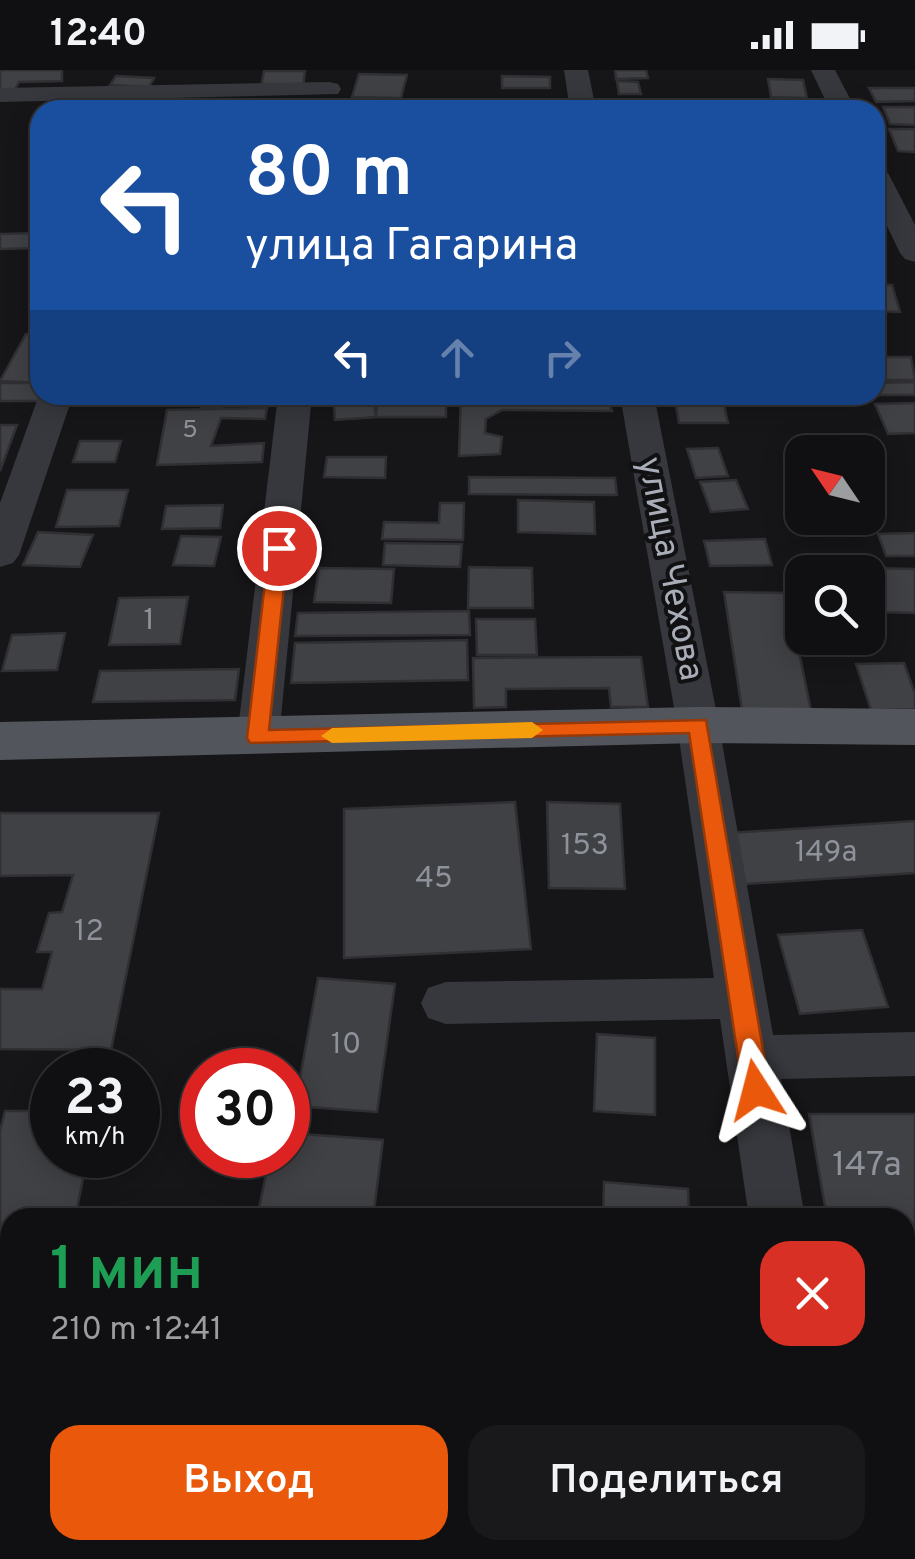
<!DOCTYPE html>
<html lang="ru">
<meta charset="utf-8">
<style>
body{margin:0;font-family:Overpass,sans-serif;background:#19191b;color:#f1f3f6;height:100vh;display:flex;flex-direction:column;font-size:38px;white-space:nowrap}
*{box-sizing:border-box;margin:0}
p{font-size:32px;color:#9c9d9f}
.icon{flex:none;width:55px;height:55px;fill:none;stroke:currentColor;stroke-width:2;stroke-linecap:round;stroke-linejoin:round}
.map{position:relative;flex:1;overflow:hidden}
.panel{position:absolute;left:0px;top:1138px;width:915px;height:352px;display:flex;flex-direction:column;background:#101012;border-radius:30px 30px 0 0;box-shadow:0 5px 25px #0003,0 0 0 2px #303032}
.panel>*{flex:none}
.hud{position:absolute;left:30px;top:30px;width:855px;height:305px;border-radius:30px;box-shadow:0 5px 25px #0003,0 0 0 2px #303032;background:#1a4fa0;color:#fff;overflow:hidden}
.needle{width:65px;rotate:305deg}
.fabs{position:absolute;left:785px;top:365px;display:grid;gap:20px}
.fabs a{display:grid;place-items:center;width:100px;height:100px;border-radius:20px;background:#101012;box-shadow:0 5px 25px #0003,0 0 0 2px #303032;font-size:50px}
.speed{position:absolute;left:30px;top:978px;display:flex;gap:20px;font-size:50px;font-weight:700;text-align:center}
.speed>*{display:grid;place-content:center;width:130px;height:130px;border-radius:50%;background:#101012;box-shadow:0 5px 25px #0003,0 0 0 2px #303032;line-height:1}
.speed small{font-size:25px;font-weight:400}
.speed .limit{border:15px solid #d22;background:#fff;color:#111}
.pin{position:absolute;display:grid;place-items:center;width:85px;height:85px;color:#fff;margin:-42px;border:5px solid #fff;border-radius:50%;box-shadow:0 2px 10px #0007}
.me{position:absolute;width:110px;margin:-55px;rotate:351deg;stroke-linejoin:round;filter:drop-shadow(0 0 8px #0008)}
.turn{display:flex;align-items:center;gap:35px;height:210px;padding:0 50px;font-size:45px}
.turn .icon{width:130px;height:130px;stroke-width:2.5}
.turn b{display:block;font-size:70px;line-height:85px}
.lanes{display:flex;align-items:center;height:95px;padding:0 50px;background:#0003;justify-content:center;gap:50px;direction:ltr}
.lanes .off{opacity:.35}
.round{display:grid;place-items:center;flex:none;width:105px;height:105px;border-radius:30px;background:#19191b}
.summary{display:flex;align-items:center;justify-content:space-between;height:170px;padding:0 50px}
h1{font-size:60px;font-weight:600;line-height:75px;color:#1e9e55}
.button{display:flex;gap:20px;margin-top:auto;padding:20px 50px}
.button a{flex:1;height:115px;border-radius:30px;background:#ea580c;color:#fff;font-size:40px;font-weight:600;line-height:115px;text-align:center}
.button a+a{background:#19191b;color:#f1f3f6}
.status{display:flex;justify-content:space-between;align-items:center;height:70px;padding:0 50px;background:#101012;direction:ltr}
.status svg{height:28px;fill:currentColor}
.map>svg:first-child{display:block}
</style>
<div class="status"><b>12:40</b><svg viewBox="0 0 49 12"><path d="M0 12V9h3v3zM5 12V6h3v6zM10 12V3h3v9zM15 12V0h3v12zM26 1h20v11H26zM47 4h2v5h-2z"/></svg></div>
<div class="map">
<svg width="915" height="1489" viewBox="0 0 915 1489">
<rect width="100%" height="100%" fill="#161618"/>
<path fill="#404145" stroke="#303034" stroke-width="2.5" d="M0,0H62V11L19,12L13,23H0Z
M615,0H646L648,8L616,9Z
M264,1H305L303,17H261Z
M359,4L407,5L401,28L352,27Z
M116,6L154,8L149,17L110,15Z
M502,6L550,7V18H502Z
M768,9L803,10L807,28L771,27Z
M617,11L638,12L641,24H619Z
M869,18H915V31L876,32Z
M112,31H146L142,40H107Z
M176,33L227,34L225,40H174Z
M409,34V40H362V35Z
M883,37H915V55L890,54Z
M889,59H915V82L898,81Z
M40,163V178L0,179V164Z
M875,215H892L900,242L875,241Z
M26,264L40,265V313L0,311Z
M875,287H911L915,310H875Z
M915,312V325H821H875V313Z
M0,313H40L42,325L40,331H0Z
M200,325H249V334L201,338Z
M461,325H605L612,341L502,340L486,349L485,363L502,367L500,384L459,386Z
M674,325H722L728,353H679Z
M374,333L376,347L335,350L334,335Z
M377,333H446V347H376Z
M915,333V363L888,364L875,334Z
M267,338L265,349L221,348L211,376L264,373L262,392L157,395L167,340Z
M0,355H17L0,401Z
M80,371H121L115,392H73Z
M718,378L728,406L696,408L687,379Z
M327,387H386L385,408L324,407Z
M469,407L615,408L617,425L469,424Z
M736,410L748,439L711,442L700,412Z
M67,420H128L119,456L56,457Z
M518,430L594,432L595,464L518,462Z
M440,433H464L463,470L382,469L384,452L439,453Z
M223,435L220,458L162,459L166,436Z
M38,462L93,465L80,497L23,495Z
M915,463V486H886L878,464Z
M181,466L221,467L214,496L173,495Z
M765,469L772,495L710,496L704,471Z
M385,473L462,474L460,497L383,495Z
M469,497L532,498L533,538H468Z
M319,498L394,499L391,533L314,532Z
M872,498L915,499V543L882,542Z
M724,522L787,523L811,641L742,640Z
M188,527L180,574L109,575L119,528Z
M469,541L470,565L295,566L298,543Z
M476,549H535L537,585H477Z
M65,563L57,600L2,601L12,565Z
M467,570L468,610L291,613L295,573Z
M641,587L648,637H611L609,618L506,619V637L474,638L473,588Z
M904,593L915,624V639L871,640L856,594Z
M239,599L235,630L93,632L100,601Z
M515,732L531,879L344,888V739Z
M547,732L620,734L625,819L549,818Z
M0,743H159L111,980L0,979V919H42L52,882H37L49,843L62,842L73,805L0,806Z
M915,751V803L745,814L731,763Z
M862,860L888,937L800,944L778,865Z
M318,908L395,914L377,1042L295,1036Z
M597,964L655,968V1045L594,1041Z
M5,1041H52V1085H88L75,1148H10V1283L0,1282V1061Z
M809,1044H915V1164H905V1148H827Z
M288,1063L383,1070L373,1148H257L270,1085H288Z
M604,1112L688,1119L689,1148H603Z
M10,1394V1480H24L23,1489H0V1395Z
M230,1480H363L362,1489H229Z
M659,1480H709L710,1489H659Z"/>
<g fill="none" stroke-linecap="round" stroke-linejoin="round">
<path fill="#37383d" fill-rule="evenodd" d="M564,0H588L596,40H570Z
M811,0H835L856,40H830Z
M329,12L338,14L341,19L338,24L0,32V18Z
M875,95L888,103L915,155V192L905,189L900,183L875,131Z
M39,325H73L19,485L13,493L0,497V433Z
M278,325H312L279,668L273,679L258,683L243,679L237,668Z
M620,325H654L719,655L773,965L915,962V1006L781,1009L805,1148H749L720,949L446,954L428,948L421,933L428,918L446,912L714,908L677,655Z
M103,1480H169L168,1489H102Z
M389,1480H455V1489H389Z
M797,1480H863L864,1489H798Z"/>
<path fill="#53555c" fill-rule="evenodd" d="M698,637L915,639V675L698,673L0,690V652Z"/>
</g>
<path fill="#ea580c" stroke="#983908" stroke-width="2.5" d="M279,472L288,478L269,660L706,650L770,1020L766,1028L756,1032L747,1028L743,1020L689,663L250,673L247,668L269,478Z"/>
<path fill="#f59e0b" d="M532,652L543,660L532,668L332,673L321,666L332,658Z"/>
<g text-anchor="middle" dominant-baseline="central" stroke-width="8" stroke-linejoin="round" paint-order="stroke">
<g font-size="25" fill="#8e929b">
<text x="190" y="361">5</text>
</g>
<g font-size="30" fill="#8e929b">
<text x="149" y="551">1</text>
<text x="585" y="776">153</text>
<text x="826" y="783">149а</text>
<text x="434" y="809">45</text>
<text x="89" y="862">12</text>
<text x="346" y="975">10</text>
</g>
<g font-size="35" fill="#a8adb8" stroke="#111113">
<text transform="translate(669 499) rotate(79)">улица Чехова</text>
</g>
<g font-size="35" fill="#8e929b">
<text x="867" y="1096">147а</text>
</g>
</g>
</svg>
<div class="fabs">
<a><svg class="needle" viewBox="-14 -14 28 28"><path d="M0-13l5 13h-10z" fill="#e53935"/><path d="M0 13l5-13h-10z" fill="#9c9d9f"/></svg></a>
<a><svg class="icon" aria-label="search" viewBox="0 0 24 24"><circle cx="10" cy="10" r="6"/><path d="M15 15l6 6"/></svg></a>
</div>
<div class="speed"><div>23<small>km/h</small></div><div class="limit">30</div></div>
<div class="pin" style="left:279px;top:478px;background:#d93025"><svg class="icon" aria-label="arrive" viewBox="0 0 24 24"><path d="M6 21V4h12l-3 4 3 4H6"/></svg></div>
<svg class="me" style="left:756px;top:1020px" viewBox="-20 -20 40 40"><path d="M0-17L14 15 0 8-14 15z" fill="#ea580c" stroke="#fff" stroke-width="4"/></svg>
<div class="hud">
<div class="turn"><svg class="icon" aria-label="left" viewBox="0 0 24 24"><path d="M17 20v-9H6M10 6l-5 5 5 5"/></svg><div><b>80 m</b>улица Гагарина</div></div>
<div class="lanes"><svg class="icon" aria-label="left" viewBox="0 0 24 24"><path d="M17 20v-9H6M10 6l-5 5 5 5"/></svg><svg class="icon off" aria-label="ahead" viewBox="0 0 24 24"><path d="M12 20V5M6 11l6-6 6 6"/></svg><svg class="icon off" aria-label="right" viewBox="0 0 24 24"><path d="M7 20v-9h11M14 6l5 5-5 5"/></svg></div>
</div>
<section class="panel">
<div class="summary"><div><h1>1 мин</h1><p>210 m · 12:41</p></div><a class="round" style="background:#d93025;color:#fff"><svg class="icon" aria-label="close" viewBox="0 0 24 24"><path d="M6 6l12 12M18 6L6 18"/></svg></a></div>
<div class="button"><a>Выход</a><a>Поделиться</a></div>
</section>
</div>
